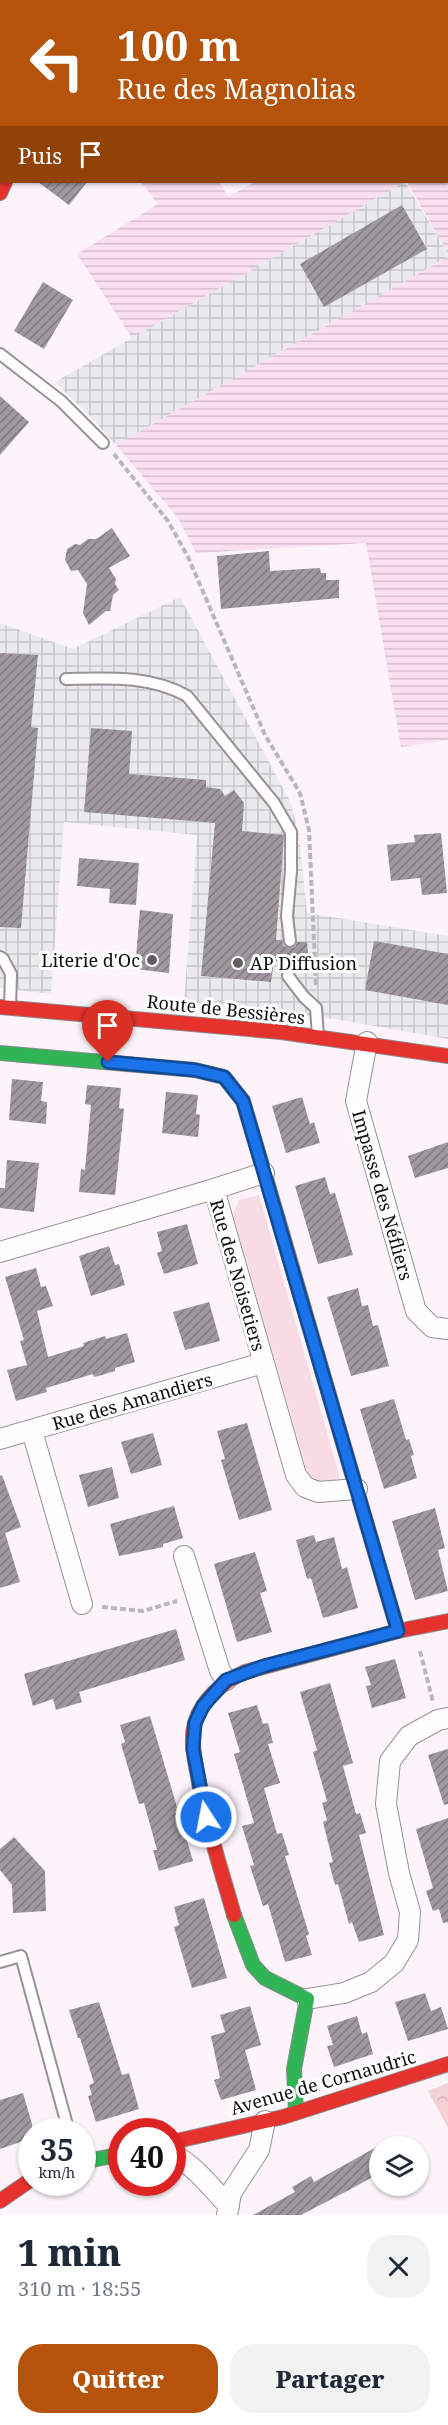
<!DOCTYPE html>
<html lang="fr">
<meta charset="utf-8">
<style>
body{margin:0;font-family:"Noto Serif",serif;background:#f2f2f3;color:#1f2937;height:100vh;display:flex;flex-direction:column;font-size:22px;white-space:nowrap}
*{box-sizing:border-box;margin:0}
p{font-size:20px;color:#747a83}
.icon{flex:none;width:33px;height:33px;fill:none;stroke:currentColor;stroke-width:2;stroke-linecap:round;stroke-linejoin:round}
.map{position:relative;height:2215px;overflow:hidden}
.details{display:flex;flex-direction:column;background:#fff;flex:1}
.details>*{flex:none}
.guide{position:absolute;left:0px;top:0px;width:448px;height:183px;box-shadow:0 2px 4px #0004;background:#b45309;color:#fff;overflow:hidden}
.tools{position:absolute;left:369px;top:2136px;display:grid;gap:12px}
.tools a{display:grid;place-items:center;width:60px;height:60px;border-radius:50%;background:#fff;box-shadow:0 2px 4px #0004;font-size:30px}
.speed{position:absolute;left:18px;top:2118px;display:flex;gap:12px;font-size:30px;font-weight:700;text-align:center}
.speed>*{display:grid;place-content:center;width:78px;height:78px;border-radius:50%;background:#fff;box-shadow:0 2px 4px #0004;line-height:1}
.speed small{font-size:15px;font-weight:400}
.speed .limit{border:9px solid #d22;background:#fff;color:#111}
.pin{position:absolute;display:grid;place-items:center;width:51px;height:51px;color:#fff;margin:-62px -26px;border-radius:50% 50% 50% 0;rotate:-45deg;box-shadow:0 0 6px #0007}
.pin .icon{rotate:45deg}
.me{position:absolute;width:66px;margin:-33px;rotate:349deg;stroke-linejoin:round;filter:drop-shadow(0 0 4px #0008)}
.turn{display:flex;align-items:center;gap:21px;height:126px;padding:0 18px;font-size:27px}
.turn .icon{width:78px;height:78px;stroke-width:2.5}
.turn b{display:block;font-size:42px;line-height:51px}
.then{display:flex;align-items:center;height:57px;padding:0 18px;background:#0003;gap:12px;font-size:22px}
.round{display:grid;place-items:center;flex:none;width:63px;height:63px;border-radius:24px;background:#f2f2f3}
.summary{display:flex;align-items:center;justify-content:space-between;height:102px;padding:0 18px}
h1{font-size:36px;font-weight:800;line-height:45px}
.button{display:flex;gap:12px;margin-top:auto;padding:12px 18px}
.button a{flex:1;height:69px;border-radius:24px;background:#b45309;color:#fff;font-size:24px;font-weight:800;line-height:69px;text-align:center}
.button a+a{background:#f2f2f3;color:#1f2937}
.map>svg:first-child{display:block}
</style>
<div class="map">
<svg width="448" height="2215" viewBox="0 0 448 2215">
<defs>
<pattern id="industrial-grid" width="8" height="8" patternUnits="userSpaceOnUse" patternTransform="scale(1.5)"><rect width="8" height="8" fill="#eaeaee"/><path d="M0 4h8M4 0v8" fill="none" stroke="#c8c8cb"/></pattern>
<pattern id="farmland-rules" width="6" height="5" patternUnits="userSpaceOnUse" patternTransform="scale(1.5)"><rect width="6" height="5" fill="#fadff1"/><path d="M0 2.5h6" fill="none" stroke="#d5becd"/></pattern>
<pattern id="park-crowns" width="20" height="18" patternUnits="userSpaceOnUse" patternTransform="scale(1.5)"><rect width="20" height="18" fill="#f4d1d7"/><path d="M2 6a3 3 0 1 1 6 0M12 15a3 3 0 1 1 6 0" fill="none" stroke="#d0b2b7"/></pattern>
<pattern id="building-hatch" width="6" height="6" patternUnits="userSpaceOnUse" patternTransform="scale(1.5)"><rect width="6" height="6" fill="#9f999f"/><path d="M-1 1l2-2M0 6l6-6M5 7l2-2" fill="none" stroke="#807b80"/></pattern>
</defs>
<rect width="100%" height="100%" fill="#fcf4fa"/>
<path fill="url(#industrial-grid)" d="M405,182L448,253V257L116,445L91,417L55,382Z
M180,597L290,801L299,834L307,913L448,936V1039L334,1019L184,1002L197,835L64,822L51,994L0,988V623L73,649Z"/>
<path fill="url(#farmland-rules)" d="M106,0H284L105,1Z
M448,54V253L407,182H447Z
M141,182H219L228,197L255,182H405L132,338L77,254L158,204Z
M448,257V740L401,747L366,543L196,553L178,518L116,445Z"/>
<path fill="url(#park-crowns)" d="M448,2083V2128L428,2091Z"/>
<path fill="#f8dce5" d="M259,1195L340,1478L320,1484L309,1478L233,1214L239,1200Z"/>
<path fill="url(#building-hatch)" d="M38,182H87L69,205Z
M402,205L427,249L324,307L300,264Z
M43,282L73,300L44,349L14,331Z
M0,396L29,422L0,455Z
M112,528L130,556L109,568L116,579L115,584L119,590L113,595L110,611H106L89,625L83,613L87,584L78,570L71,571L65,560L67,549L75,544L80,545L88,539H96Z
M269,551L270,571L320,568L321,573H326V580H339V598L221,609L217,556Z
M0,653L38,655L31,727L38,728L21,928L0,927Z
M91,728L132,731L129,774L206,780V787L220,789L225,796L234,790L244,803L242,831L284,835L276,940H282L284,946L290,948L295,947L297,942H307L309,964L296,963L294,957L289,956L283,958L282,962L274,961L271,982L201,976L215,823L84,812Z
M441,833L447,893L422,895L420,878L391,881L387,845L415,842L414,835Z
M79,858L139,863L136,905L109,903L110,889L77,886Z
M140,910L173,914L169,973L135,969Z
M374,941L448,954V1005L365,990Z
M12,1079L43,1082L41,1101L47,1102L46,1124L9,1120Z
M87,1085L121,1088L119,1108L124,1109L115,1195L79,1192L81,1169L85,1170L91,1105L85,1104Z
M166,1092L198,1095L196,1114L200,1115L198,1137L162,1133Z
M302,1097L310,1124L314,1122L320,1143L286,1153L272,1106Z
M448,1142V1168L415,1178L408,1156Z
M7,1160L39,1163L34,1212L0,1208V1188H5Z
M325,1177L330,1194L335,1193L353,1255L318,1264L295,1186Z
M187,1224L198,1264L164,1274L157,1253L162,1251L157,1232Z
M109,1246L115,1265L119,1264L125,1285L91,1296L79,1256Z
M36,1268L41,1287L46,1286L53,1306L37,1311L48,1357L84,1346L83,1343L105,1336L106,1339L127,1333L135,1362L115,1368V1371L102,1375L94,1377L93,1374L46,1388L47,1392L16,1401L7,1370L27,1365L20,1341L24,1340L5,1277Z
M358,1288L362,1306L368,1305L373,1326L378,1325L389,1366L351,1376L327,1297Z
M209,1302L220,1341L185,1350L173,1312Z
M394,1399L406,1440L409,1439L414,1455L411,1456L417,1478L384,1489L360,1409Z
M247,1423L272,1510L239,1520L221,1460L225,1459L217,1431Z
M153,1433L162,1465L131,1474L121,1442Z
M112,1467L119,1498L88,1507L79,1475Z
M2,1475L21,1527L5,1533L20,1582L0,1588V1476Z
M174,1506L183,1538L163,1544V1547L119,1556L110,1524Z
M435,1508L445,1548L438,1550L448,1591L415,1600L392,1521Z
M314,1535L316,1542L334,1537L342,1569L347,1567L358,1608L323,1618L311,1578L307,1579L296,1540Z
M255,1552L267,1591L260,1593L272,1632L237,1642L214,1564Z
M176,1629L185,1660L79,1692L82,1702L56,1710L53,1699L33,1706L24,1674Z
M395,1659L406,1698L372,1708L366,1686L371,1685L365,1667Z
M330,1683L353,1763L343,1766L356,1814L360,1813L366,1833L359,1835L384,1935L359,1942L352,1922L349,1924L338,1884L335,1885L329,1863L333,1862L323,1822L327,1820L322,1803L327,1801L313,1752L317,1750L300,1692Z
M257,1705L263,1724L268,1723L273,1743L268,1744L280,1783L264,1788L277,1834L282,1833L289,1855L285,1856L309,1934L306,1936L312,1955L285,1962L268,1904L263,1906L250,1866L254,1865L242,1826L254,1823L234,1754L240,1752L228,1713Z
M150,1716L193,1861L159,1871L153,1850H157L144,1803L139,1804L121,1744L125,1742L120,1725Z
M448,1749V1804L444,1805L428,1755Z
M448,1818V1922L443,1923L439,1909L433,1911L426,1891L433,1888L416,1829Z
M14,1837L45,1871L46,1911L13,1913L12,1885L0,1870V1849Z
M204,1898L227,1978L192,1988L174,1927L179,1925L174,1907Z
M425,1993L431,2011L441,2007L448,2029L408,2041L395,2002Z
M99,2002L122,2075L129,2073L139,2109L96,2122L88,2096L92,2095L89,2085L94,2083L80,2038H78L69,2010Z
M250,2006L261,2045L245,2050L256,2090L221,2100L214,2080L220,2078L211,2036L225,2032L220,2015Z
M357,2016L362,2034L367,2032L373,2054L334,2067L327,2046L333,2045L327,2026Z
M23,2093L32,2124V2138L0,2149V2100Z
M380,2145V2173L349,2190L301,2215H253L295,2192L292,2187L311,2176L314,2182Z"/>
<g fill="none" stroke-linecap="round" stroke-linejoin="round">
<g stroke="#969295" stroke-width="14">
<path id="lane" d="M0,354L61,401L103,443
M66,679C108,678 150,675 187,696L274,803L291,832V871L287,916L290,941
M0,957L3,959L11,974L10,1008
M289,963L288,976L304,997L316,1008L318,1036
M0,1962L21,1956L69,2132"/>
</g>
<g stroke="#969295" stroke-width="22">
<path id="street" d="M367,1042L356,1101L416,1311L432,1327L448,1329
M214,1189L264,1173
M0,1252L214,1189L296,1475L305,1487L318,1492L357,1489
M32,1431L82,1604
M0,1439L263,1363
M184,1556L220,1671L226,1680
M307,1999L344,1993L371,1982L394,1963L408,1940L410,1912L399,1873L386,1804L390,1761L409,1736L438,1720L448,1718
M172,2154C196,2166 210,2187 229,2206
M227,2215L231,2193L259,2150L265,2121"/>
</g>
<g stroke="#8c898b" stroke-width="16">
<path id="fast" d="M0,1053L195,1070L224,1077L243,1101L278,1219
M234,1915L253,1965L265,1978L307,1999L294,2069L296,2112
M82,2162L122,2154"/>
</g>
<g stroke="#8c898b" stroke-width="16">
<path id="slow" d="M81,0V2
M278,1219L341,1436"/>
</g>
<g stroke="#8c898b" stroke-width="16">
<path id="jam" d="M0,193L5,182
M0,1007L281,1032L448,1056
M341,1436L398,1631
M234,1915C221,1869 206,1824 198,1777C195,1760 190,1740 195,1723C202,1699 224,1681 245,1672L398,1631L448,1621
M172,2142L283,2117L448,2064
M0,2201L32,2179"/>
</g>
<path stroke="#b9b8b9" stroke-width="4" stroke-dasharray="6 3" stroke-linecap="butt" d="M114,454L168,521L188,557L265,735L300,793L309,830L316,986
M102,1607L143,1611L177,1601
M420,1651L433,1702"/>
<use href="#lane" stroke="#fffdfe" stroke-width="10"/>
<use href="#street" stroke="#fffdfe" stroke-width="20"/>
<use href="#fast" stroke="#30b455" stroke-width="14"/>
<use href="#slow" stroke="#ff9f0a" stroke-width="14"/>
<use href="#jam" stroke="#e5322d" stroke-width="14"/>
</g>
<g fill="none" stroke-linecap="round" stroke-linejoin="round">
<g stroke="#114b97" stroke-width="15">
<path id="route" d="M108,1062L195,1070L224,1077L243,1101L398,1631L264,1666L226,1680L203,1706L195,1723L193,1749L206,1817"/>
</g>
<use href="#route" stroke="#1a73e8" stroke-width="10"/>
</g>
<g fill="#625f61" stroke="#fff" stroke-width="2">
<circle cx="152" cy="960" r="6"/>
<circle cx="238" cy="963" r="6"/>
</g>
<g text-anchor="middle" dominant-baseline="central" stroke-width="6" stroke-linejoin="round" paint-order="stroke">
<g font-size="18" fill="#0f0f0f" stroke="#fff" text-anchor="end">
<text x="140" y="960">Literie d'Oc</text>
<text x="250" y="963" text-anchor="start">AP Diffusion</text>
</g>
<g font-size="18" fill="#0f0f0f" stroke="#fff">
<text transform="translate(226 1009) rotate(6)">Route de Bessières</text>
<text transform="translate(383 1195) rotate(74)">Impasse des Néfliers</text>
<text transform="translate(238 1275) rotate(74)">Rue des Noisetiers</text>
<text transform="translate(132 1401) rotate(-16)">Rue des Amandiers</text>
<text transform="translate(323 2082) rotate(-16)">Avenue de Cornaudric</text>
</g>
</g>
</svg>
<div class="tools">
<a><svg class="icon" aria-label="layers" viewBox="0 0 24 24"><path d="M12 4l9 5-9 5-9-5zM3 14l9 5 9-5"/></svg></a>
</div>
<div class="speed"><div>35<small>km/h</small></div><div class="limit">40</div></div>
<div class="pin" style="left:108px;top:1062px;background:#d93025"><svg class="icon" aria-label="arrive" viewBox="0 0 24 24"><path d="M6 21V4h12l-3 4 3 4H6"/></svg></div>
<svg class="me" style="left:206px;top:1817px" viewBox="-20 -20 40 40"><circle r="17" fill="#1a73e8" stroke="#fff" stroke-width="3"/><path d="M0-11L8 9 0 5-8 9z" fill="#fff"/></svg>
<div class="guide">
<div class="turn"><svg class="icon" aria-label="left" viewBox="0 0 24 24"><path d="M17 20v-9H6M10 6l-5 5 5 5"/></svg><div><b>100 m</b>Rue des Magnolias</div></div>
<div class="then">Puis<svg class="icon" aria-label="arrive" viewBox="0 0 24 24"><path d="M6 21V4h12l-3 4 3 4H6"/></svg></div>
</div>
</div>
<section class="details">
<div class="summary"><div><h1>1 min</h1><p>310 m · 18:55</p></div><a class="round"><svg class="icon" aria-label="close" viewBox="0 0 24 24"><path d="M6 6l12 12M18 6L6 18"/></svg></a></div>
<div class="button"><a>Quitter</a><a>Partager</a></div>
</section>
